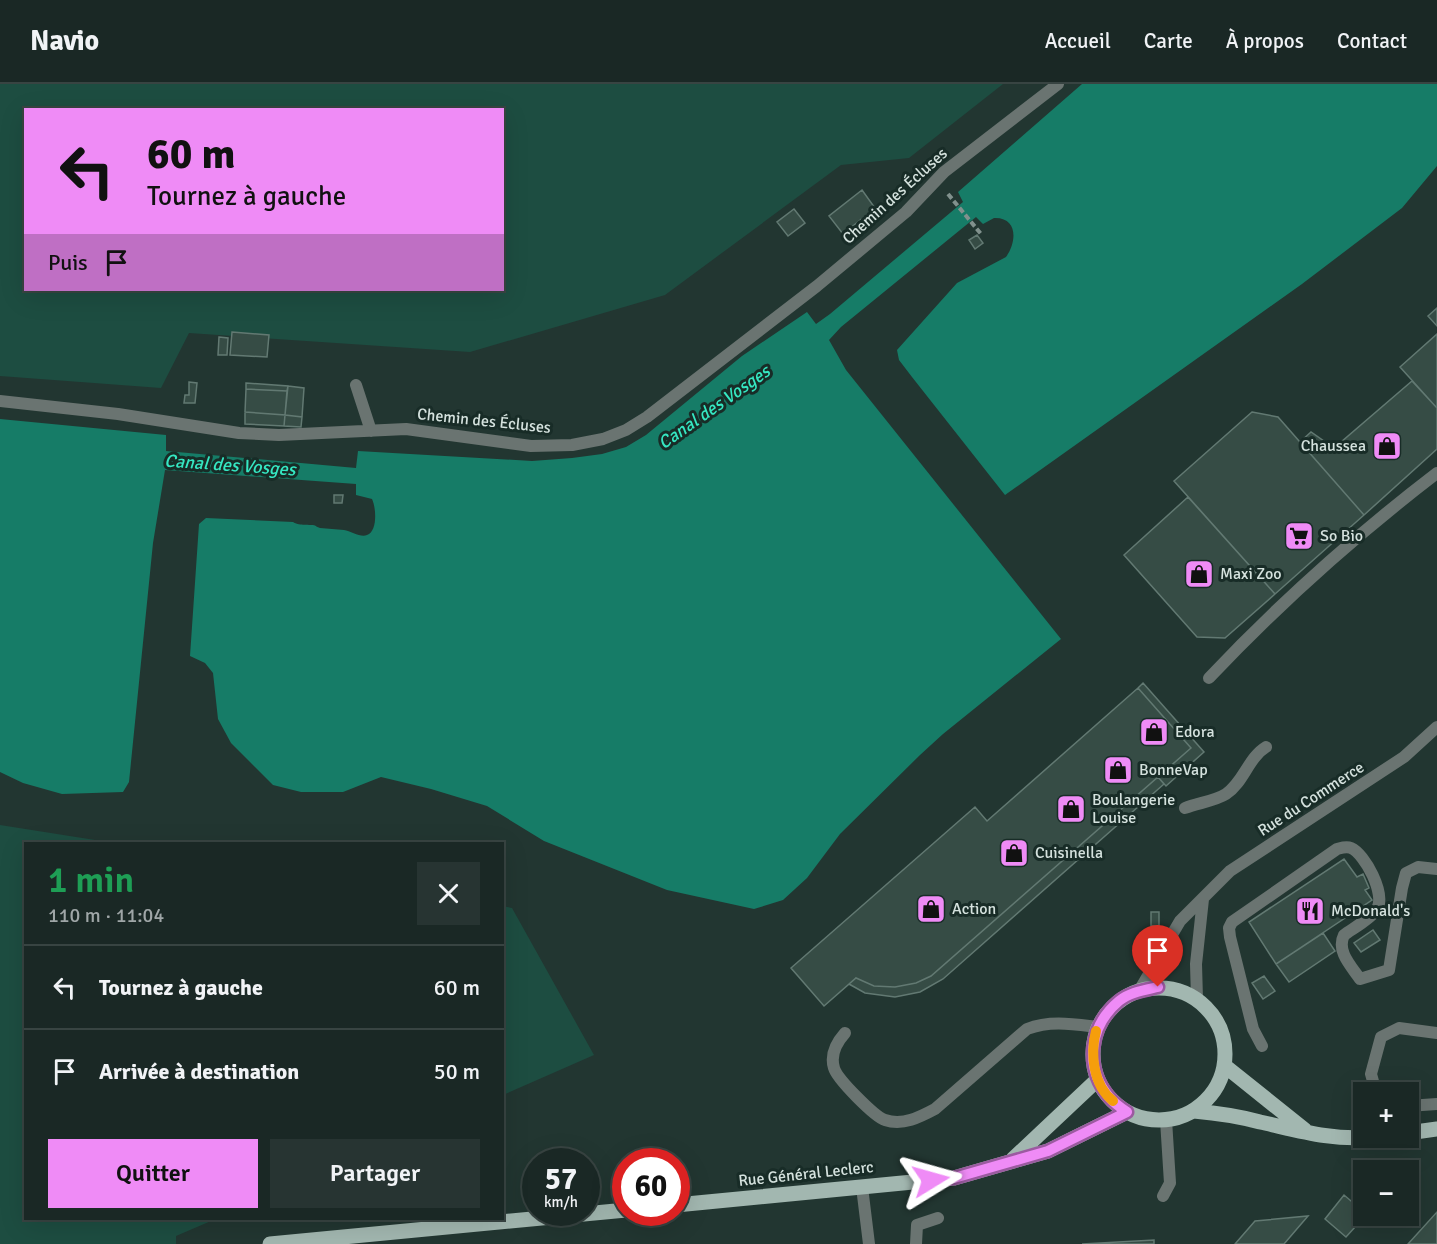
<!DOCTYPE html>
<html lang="fr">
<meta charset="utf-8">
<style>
body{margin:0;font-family:Signika,sans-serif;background:#273432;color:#f1f3f6;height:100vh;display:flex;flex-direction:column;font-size:22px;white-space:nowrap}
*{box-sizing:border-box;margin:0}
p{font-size:20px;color:#9fa6a7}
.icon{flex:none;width:33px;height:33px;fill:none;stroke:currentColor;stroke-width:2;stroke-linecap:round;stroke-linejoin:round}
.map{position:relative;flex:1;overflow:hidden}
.panel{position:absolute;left:24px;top:758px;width:480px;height:378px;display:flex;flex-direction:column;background:#1a2825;border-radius:0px;box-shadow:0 6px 24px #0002,0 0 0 2px #384442}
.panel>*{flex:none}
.banner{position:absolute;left:24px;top:24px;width:480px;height:183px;border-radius:0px;box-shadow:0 6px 24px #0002,0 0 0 2px #384442;background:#ef8bf6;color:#111;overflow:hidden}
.buttons{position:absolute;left:1353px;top:998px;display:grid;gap:12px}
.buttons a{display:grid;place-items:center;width:66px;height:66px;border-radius:0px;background:#1a2825;box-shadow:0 6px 24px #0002,0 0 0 2px #384442;font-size:30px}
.speed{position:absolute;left:522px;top:1064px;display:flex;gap:12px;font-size:30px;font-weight:700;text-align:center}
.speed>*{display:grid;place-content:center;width:78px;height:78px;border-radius:50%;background:#1a2825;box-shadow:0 6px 24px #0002,0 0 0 2px #384442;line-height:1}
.speed small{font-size:15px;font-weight:400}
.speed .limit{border:9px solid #d22;background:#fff;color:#111}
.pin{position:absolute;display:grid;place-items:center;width:51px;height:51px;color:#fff;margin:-62px -26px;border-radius:50% 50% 50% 0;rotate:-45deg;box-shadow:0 0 6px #0007}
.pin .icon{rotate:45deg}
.me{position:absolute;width:66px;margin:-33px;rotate:82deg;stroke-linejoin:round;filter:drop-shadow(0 0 4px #0008)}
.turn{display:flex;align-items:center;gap:21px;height:126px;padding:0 24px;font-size:27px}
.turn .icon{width:78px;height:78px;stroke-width:2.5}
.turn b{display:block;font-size:42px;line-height:51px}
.then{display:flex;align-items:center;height:57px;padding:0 24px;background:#0003;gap:12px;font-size:22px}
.round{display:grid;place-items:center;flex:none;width:63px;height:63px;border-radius:0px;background:#273432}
.overview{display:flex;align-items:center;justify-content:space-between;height:102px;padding:0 24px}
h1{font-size:36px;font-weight:600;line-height:45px;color:#1e9e55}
.cta{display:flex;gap:12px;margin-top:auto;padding:12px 24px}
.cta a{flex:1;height:69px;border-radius:0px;background:#ef8bf6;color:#111;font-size:24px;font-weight:600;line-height:69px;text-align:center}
.cta a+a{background:#273432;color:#f1f3f6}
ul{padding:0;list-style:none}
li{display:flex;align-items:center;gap:18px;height:84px;padding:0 24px;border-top:2px solid #384442}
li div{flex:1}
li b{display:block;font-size:22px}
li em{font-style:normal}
header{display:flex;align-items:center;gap:36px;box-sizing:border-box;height:84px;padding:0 30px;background:#1a2825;border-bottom:2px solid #384442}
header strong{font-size:28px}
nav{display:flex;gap:33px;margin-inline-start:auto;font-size:21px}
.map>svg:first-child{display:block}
</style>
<header>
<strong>Navio</strong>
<nav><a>Accueil</a><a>Carte</a><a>À propos</a><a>Contact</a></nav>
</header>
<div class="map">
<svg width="1437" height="1160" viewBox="0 0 1437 1160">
<rect width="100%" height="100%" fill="#223631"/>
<path fill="#1d4d41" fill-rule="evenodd" d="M0,0H1003L909,74L841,81L665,211L470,268L189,249L161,304L0,292ZM26,26H502V206H26Z
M0,741L114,759H26V1134H218L176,1152V1160H0Z
M502,822L512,824L594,971L503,1011Z"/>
<path fill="#167c67" d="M1082,0H1437V82L1402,124L1302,200L1005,411L912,293L899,276L897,266L957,199L1006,173C1017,158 1018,133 994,134L983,140L976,133L841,243L829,256L846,286L1061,555L943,650L920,671L840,750L807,794L783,816L754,825L667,806L544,757L487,722L431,705L381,693L343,708H301L273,701L231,659L218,635L213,589L205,579L190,572L199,440L206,434L293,438C300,442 303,440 311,441C317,441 314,442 320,444C328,445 336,445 344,446C351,447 361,454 367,451C378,447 376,423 372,415L356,411V400L165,386L153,459L129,698L123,708L62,710L23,699L0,688V335L166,351V367L356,384L358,367L532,377L572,374L602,370L626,363L646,351L742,272L807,228L816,240L830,230L963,118L958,108Z"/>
<path fill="#364c45" stroke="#627972" stroke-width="1.5" d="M862,106L875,124L843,150L829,132Z
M794,125L805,139L788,152L777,138Z
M977,151L983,159L975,165L969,156Z
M1437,224V242L1428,232Z
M232,248L269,251L267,273L230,271Z
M1437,250V324L1400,283Z
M219,253L228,254L227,271H218Z
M1412,297L1437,324V365L1364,431L1300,358L1311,348L1334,364Z
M189,298L197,299L195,319H184L185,311H189Z
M246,299L288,302L287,307L246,305Z
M288,302L304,304L302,333L285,331Z
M246,305L287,307L285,331L245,328Z
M245,328L285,331L284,342L245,340Z
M1252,328L1278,333L1364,431L1275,510L1174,397Z
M285,331L302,333L301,343L284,342Z
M334,411H343L342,419H334Z
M1188,413L1275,510L1225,554L1197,553L1124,471Z
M1143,599L1204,668L1166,702L1158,693L1191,664L1138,604Z
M1138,604L1191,664L931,892L916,899L895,903L874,902L856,894L824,922L791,884L975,723L987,737Z
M1158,693L1164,700L943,895L920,908L895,913L865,909L849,900L856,894L874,902L895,903L916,899L931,892Z
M1344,775L1357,793L1363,790L1369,804L1365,806L1372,816L1276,880L1249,838Z
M1151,828H1159V842H1151Z
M1373,846L1380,856L1361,868L1354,859Z
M1323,849L1335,867L1289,898L1276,880Z
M1264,892L1275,907L1263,915L1252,899Z
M1344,1111L1364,1128V1131H1366L1346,1153L1325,1135Z
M1437,1128V1160H1408Z
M1308,1132L1284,1160H1235L1255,1137Z
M1154,1156V1160H1082Z"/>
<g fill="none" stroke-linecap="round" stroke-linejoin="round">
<path stroke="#81918d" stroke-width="4" stroke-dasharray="6 3" stroke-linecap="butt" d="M948,110L981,150"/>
<path stroke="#6a7471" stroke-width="12" d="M356,301L371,347
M0,317L118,330L239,349L279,351L406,345L531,362L572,361L603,355L626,346L647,333L817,202L906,128L944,88L1058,0
M1209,594C1279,520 1356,451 1437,389
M1185,724C1198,719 1215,717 1226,710C1244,698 1248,674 1266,663
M845,949C837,958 830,971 834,984C837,995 875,1033 885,1036C903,1042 920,1033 935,1025L1027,945C1050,936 1073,940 1097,943
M1262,962L1253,945L1230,853L1229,844L1232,838L1337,765C1341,764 1346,762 1351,764C1365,770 1386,810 1377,825C1372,834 1352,845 1344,851C1336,867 1351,882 1360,895L1389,886L1402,804L1406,789L1418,783L1437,785
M1376,1008L1371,990L1381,953L1399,944L1437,949
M1408,1022L1437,1020
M1163,1112L1170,1099L1166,1036
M916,1160L917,1141L938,1134"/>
<path stroke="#6a7471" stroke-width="12" d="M1139,907L1180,837L1230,787L1404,673L1437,643
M1197,915L1196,880L1203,815
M862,1103L869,1160"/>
<path stroke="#a2b7b0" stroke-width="15" d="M1093 970a66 66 0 1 1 132 0a66 66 0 1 1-132 0Z
M1225,982L1305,1046
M1194,1027C1217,1029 1238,1032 1260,1038C1297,1046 1333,1057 1371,1053
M1408,1049L1437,1045
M1013,1075L1097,996
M676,1121L954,1094L1048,1067L1127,1028
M270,1160L626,1126"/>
</g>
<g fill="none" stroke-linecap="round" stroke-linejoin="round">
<g stroke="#9b5aa0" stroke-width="15">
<path id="route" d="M931,1096L954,1094L1048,1067L1127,1028C1121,1024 1114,1019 1109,1013C1084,983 1089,942 1119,917C1130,908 1145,906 1158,903"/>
</g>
<use href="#route" stroke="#ef8bf6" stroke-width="10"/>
<path stroke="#f59e0b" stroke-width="10" d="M1096,947C1090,970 1093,1001 1113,1017"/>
</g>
<defs>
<g id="shop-square" transform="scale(1.5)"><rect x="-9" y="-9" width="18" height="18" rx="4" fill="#ef8bf6" stroke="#182c27"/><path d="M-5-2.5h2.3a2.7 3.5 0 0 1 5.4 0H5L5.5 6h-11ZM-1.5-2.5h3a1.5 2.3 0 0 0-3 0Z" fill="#111"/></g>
<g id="supermarket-square" transform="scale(1.5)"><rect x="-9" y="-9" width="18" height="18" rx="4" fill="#ef8bf6" stroke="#182c27"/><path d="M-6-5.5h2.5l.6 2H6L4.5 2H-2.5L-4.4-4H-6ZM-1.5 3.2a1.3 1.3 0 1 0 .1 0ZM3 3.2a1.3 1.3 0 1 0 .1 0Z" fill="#111"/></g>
<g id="restaurant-square" transform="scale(1.5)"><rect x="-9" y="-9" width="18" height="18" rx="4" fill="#ef8bf6" stroke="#182c27"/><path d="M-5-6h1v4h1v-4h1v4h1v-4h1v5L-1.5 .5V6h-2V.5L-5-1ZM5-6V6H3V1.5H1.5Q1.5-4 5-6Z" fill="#111"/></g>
</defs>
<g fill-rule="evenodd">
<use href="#shop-square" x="1387" y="362"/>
<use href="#supermarket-square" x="1299" y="452"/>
<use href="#shop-square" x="1199" y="490"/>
<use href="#shop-square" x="1154" y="648"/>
<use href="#shop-square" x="1118" y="686"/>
<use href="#shop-square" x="1071" y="725"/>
<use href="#shop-square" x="1014" y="769"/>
<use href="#shop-square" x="931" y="825"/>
<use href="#restaurant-square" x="1310" y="827"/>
</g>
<g text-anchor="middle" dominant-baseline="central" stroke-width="6" stroke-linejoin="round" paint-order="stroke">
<g font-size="16" fill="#d5e2de" stroke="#182c27">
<text transform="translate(895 112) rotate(-42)">Chemin des Écluses</text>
<text transform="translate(484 337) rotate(6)">Chemin des Écluses</text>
<text transform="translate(1311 715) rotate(-33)">Rue du Commerce</text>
<text transform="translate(806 1090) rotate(-6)">Rue Général Leclerc</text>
</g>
<g font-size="16" fill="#d5e2de" stroke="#182c27" text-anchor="start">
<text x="1366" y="362" text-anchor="end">Chaussea</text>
<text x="1320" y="452">So Bio</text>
<text x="1220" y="490">Maxi Zoo</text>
<text x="1175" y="648">Edora</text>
<text x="1139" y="686">BonneVap</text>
<text x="1092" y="716">Boulangerie<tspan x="1092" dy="18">Louise</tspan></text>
<text x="1035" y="769">Cuisinella</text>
<text x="952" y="825">Action</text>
<text x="1331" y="827">McDonald's</text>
</g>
<g font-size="18" font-style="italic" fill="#35e7c2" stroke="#182c27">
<text transform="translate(714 323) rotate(-35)">Canal des Vosges</text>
<text transform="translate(230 381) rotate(4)">Canal des Vosges</text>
</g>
</g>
</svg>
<div class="buttons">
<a>+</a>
<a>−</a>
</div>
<div class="speed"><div>57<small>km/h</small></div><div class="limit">60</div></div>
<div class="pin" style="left:1158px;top:903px;background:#d93025"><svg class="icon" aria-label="arrive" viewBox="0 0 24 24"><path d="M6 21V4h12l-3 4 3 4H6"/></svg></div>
<svg class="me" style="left:931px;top:1096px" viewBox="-20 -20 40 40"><path d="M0-17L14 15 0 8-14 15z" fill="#ef8bf6" stroke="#fff" stroke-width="4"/></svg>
<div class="banner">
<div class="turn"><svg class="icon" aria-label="left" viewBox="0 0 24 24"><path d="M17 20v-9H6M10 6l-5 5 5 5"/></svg><div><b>60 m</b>Tournez à gauche</div></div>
<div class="then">Puis<svg class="icon" aria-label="arrive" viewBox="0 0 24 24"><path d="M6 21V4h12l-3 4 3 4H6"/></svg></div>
</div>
<section class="panel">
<div class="overview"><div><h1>1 min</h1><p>110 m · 11:04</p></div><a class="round"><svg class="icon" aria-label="close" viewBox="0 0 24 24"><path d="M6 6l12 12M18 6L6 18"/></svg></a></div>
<ul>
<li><svg class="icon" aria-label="left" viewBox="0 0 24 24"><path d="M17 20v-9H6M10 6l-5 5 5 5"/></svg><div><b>Tournez à gauche</b></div><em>60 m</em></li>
<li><svg class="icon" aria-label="arrive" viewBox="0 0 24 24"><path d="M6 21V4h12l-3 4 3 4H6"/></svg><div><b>Arrivée à destination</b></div><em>50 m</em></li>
</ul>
<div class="cta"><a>Quitter</a><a>Partager</a></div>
</section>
</div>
